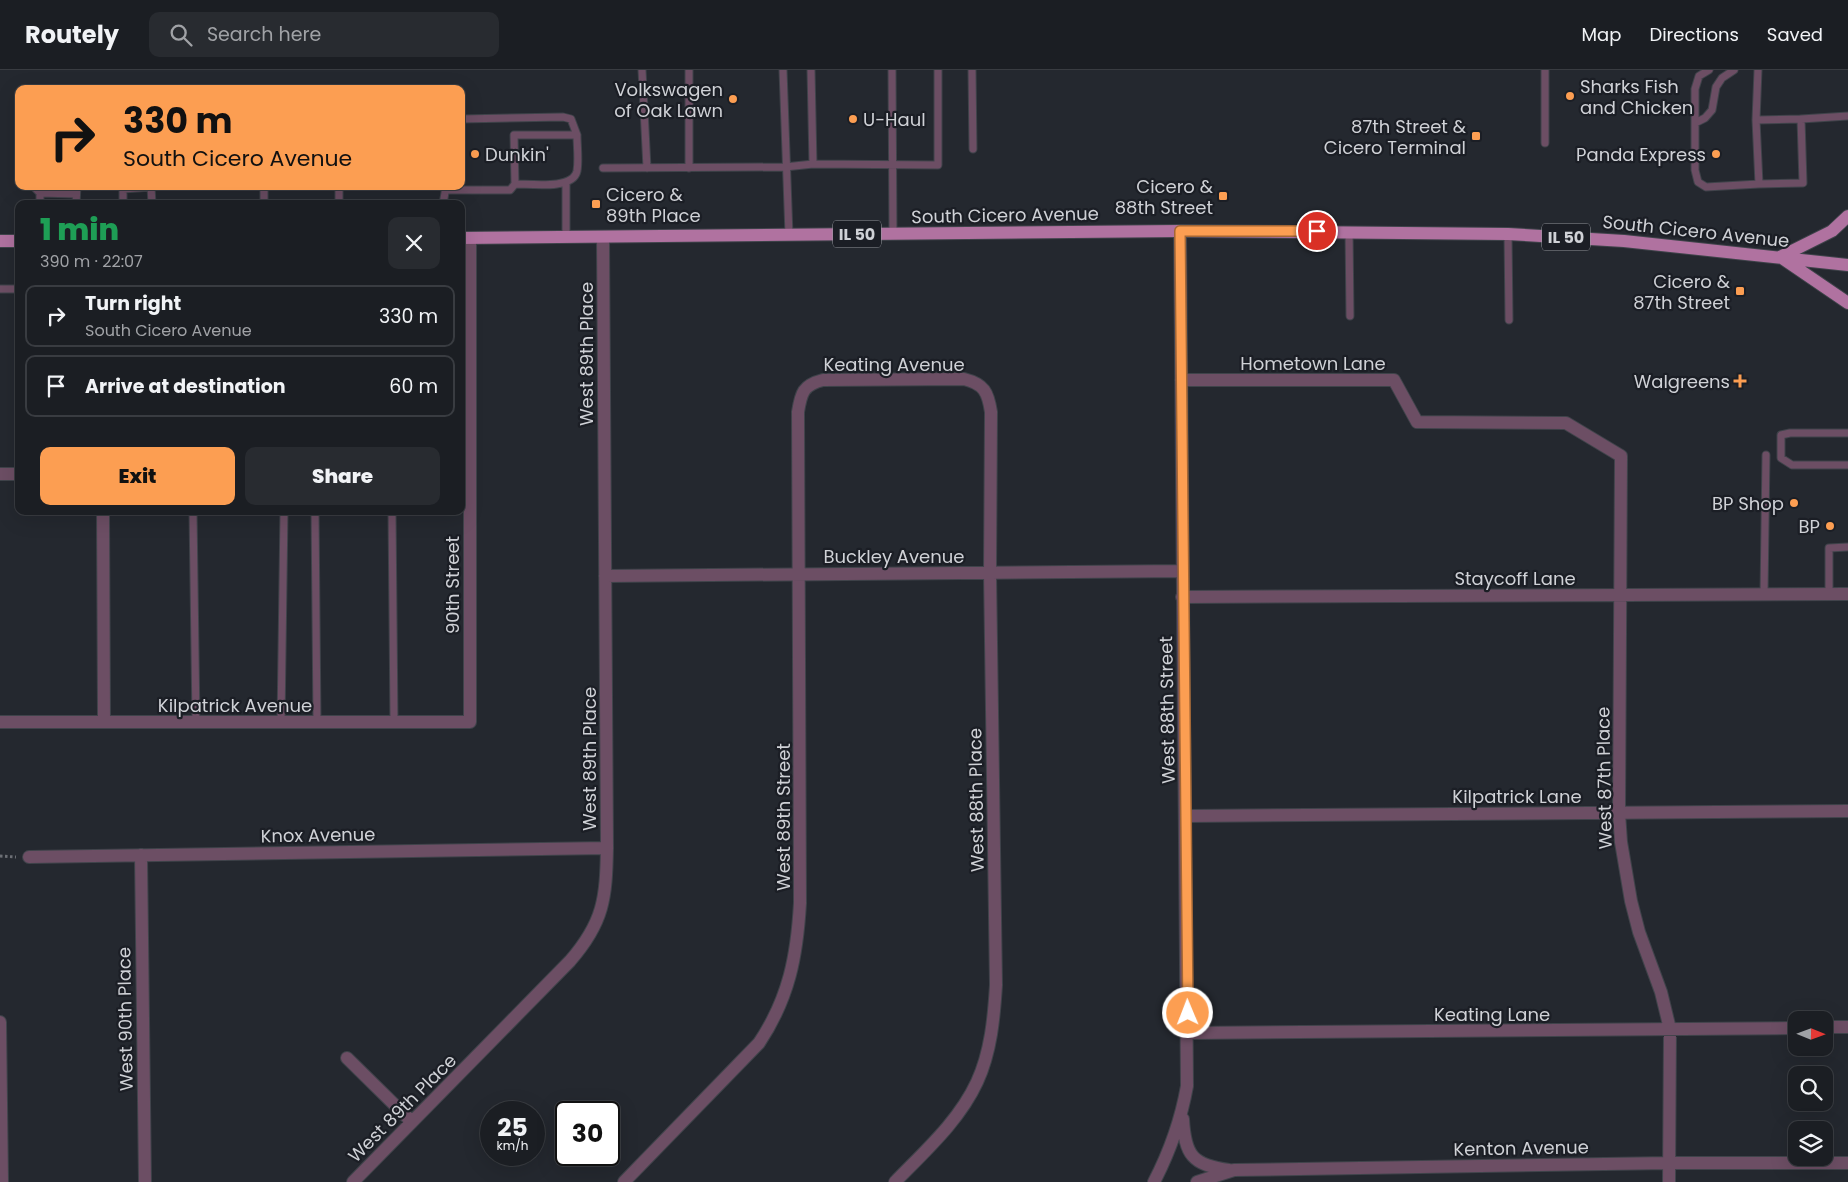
<!DOCTYPE html>
<meta charset="utf-8">
<style>
body{margin:0;font-family:Poppins,sans-serif;background:#282b30;color:#f1f3f6;height:100vh;display:flex;flex-direction:column;font-size:19px;white-space:nowrap}
*{box-sizing:border-box;margin:0}
p{font-size:16px;color:#a0a2a6}
.icon{flex:none;width:28px;height:28px;fill:none;stroke:currentColor;stroke-width:2;stroke-linecap:round;stroke-linejoin:round}
.map{position:relative;flex:1;overflow:hidden}
.sheet{position:absolute;left:15px;top:130px;width:450px;height:315px;display:flex;flex-direction:column;background:#1b1e23;border-radius:10px;box-shadow:0 5px 20px #0002,0 0 0 1px #393c41}
.sheet>*{flex:none}
.banner{position:absolute;left:15px;top:15px;width:450px;height:105px;border-radius:10px;box-shadow:0 5px 20px #0002,0 0 0 1px #393c41;background:#fc9e52;color:#111;overflow:hidden}
.needle{width:32px;rotate:91deg}
.fabs{position:absolute;left:1788px;top:941px;display:grid;gap:10px}
.fabs a{display:grid;place-items:center;width:45px;height:45px;border-radius:10px;background:#1b1e23;box-shadow:0 5px 20px #0002,0 0 0 1px #393c41;font-size:25px}
.speed{position:absolute;left:480px;top:1031px;display:flex;gap:10px;font-size:25px;font-weight:700;text-align:center}
.speed>*{display:grid;place-content:center;width:65px;height:65px;border-radius:50%;background:#1b1e23;box-shadow:0 5px 20px #0002,0 0 0 1px #393c41;line-height:1}
.speed small{font-size:12px;font-weight:400}
.speed .limit{border:2px solid #111;border-radius:8px;background:#fff;color:#111}
.pin{position:absolute;display:grid;place-items:center;width:42px;height:42px;color:#fff;margin:-21px;border:2px solid #fff;border-radius:50%;box-shadow:0 1px 5px #0007}
.me{position:absolute;width:55px;margin:-28px;rotate:359deg;stroke-linejoin:round;filter:drop-shadow(0 0 4px #0008)}
.turn{display:flex;align-items:center;gap:18px;height:105px;padding:0 25px;font-size:22px}
.turn .icon{width:65px;height:65px;stroke-width:2.5}
.turn b{display:block;font-size:35px;line-height:42px}
.round{display:grid;place-items:center;flex:none;width:52px;height:52px;border-radius:10px;background:#282b30}
.summary{display:flex;align-items:center;justify-content:space-between;height:85px;padding:0 25px}
h1{font-size:30px;font-weight:800;line-height:38px;color:#1e9e55}
.primary-button{display:flex;gap:10px;margin-top:auto;padding:10px 25px}
.primary-button a{flex:1;height:58px;border-radius:10px;background:#fc9e52;color:#111;font-size:20px;font-weight:800;line-height:58px;text-align:center}
.primary-button a+a{background:#282b30;color:#f1f3f6}
ul{padding:0;list-style:none}
li{display:flex;align-items:center;gap:15px;height:62px;margin:0 10px 8px;padding:0 15px;border:2px solid #393c41;border-radius:10px}
li div{flex:1}
li b{display:block;font-size:19px}
li em{font-style:normal}
header{display:flex;align-items:center;gap:30px;box-sizing:border-box;height:70px;padding:0 25px;background:#1b1e23;border-bottom:1px solid #393c41}
header strong{font-size:24px}
nav{display:flex;gap:28px;margin-inline-start:auto;font-size:18px}
.search{width:350px;height:45px;background:#282b30;display:flex;align-items:center;gap:12px;box-sizing:border-box;padding:0 18px;border-radius:10px;color:#a0a2a6;font-size:19px}
.map>svg:first-child{display:block}
</style>
<header>
<strong>Routely</strong>
<div class="search"><svg class="icon" aria-label="search" viewBox="0 0 24 24"><circle cx="10" cy="10" r="6"/><path d="M15 15l6 6"/></svg>Search here</div>
<nav><a>Map</a><a>Directions</a><a>Saved</a></nav>
</header>
<div class="map">
<svg width="1848" height="1112" viewBox="0 0 1848 1112">
<rect width="100%" height="100%" fill="#24282f"/>
<g fill="none" stroke-linecap="round" stroke-linejoin="round">
<g stroke="#3f434a" stroke-width="9">
<path id="lane" d="M642,0L647,98
M689,0V98
M783,0L789,165
M811,0L813,94
M892,0L893,164
M972,0L973,79
M1545,0V73
M1734,0L1722,8L1716,17L1712,40L1705,48L1695,53V100L1698,112L1706,117L1759,114
M1758,0L1756,50L1801,49
M461,49L563,47L571,49L577,65
M1756,50L1759,114L1803,113L1801,49L1848,46
M1695,53V19L1699,6L1709,0
M514,65H577C577,76 579,90 577,101C573,120 531,114 515,114Z
M603,98L785,97L813,94L938,95V0
M566,114V167
M33,116L40,123L76,124
M264,116V134
M339,116V134
M446,120H510L515,114
M40,134V123
M76,134L77,116
M123,134V119L151,117L152,134
M443,134L446,117
M1349,161L1350,246
M1508,164L1509,250
M0,219H19
M1848,363H1790L1781,365V388L1792,395H1848
M193,441L196,652
M315,441L317,652
M392,441L394,652
M1764,524L1766,385
M1829,524V478L1848,477
M281,652L284,441"/>
</g>
<g stroke="#3f434a" stroke-width="14">
<path id="street" d="M1181,310H1394L1417,352L1566,353L1621,386L1619,743L1621,772L1631,831L1639,862L1661,922L1670,959L1669,1112
M0,404H19
M103,441L104,652
M605,506L1182,501
M1182,527L1848,524
M0,652H470V168
M1186,746L1848,741
M141,785L145,1112
M29,787L607,778
M0,952L2,1112
M1824,957H1848
M1188,963L1796,958
M347,988L412,1052
M1183,1049C1185,1085 1192,1095 1229,1100
M353,1112L570,891C604,852 606,828 607,778L603,167
M624,1112L759,973C789,928 797,886 800,833L798,342C801,323 803,315 823,310L964,309C984,314 988,322 991,342L990,503L996,915C994,947 991,982 977,1012C959,1051 925,1081 895,1112
M1154,1112C1170,1081 1181,1050 1187,1016L1180,161
M1197,1112L1234,1100L1669,1093H1848"/>
</g>
<g stroke="#3f434a" stroke-width="14">
<path id="primary" d="M461,168L1180,161L1508,164L1624,171L1848,195
M0,171H19
M1780,187L1832,161L1848,146
M1782,188L1848,233"/>
</g>
<path stroke="#6c6f75" stroke-width="3" stroke-dasharray="2.5 2.5" stroke-linecap="butt" d="M0,786L16,787"/>
<use href="#lane" stroke="#6c4e64" stroke-width="7"/>
<use href="#street" stroke="#6c4e64" stroke-width="12"/>
<use href="#primary" stroke="#b072a0" stroke-width="12"/>
</g>
<g fill="none" stroke-linecap="round" stroke-linejoin="round">
<g stroke="#a46735" stroke-width="12">
<path id="route" d="M1188,943L1180,161H1317"/>
</g>
<use href="#route" stroke="#fc9e52" stroke-width="9"/>
</g>
<g fill="#fc9e52" stroke="#1b1e25" stroke-width="2">
<circle cx="1570" cy="26" r="5"/>
<circle cx="733" cy="29" r="5"/>
<circle cx="853" cy="49" r="5"/>
<rect x="1471" y="61" width="10" height="10" rx="2.5"/>
<circle cx="475" cy="84" r="5"/>
<circle cx="1716" cy="84" r="5"/>
<rect x="1218" y="121" width="10" height="10" rx="2.5"/>
<rect x="591" y="129" width="10" height="10" rx="2.5"/>
<rect x="1735" y="216" width="10" height="10" rx="2.5"/>
<path d="M1737.5 303.5h5v5h5v5h-5v5h-5v-5h-5v-5h5z"/>
<circle cx="1794" cy="433" r="5"/>
<circle cx="1830" cy="456" r="5"/>
</g>
<g text-anchor="middle" dominant-baseline="central" stroke-width="4.5" stroke-linejoin="round" paint-order="stroke">
<g fill="#1b1e25" stroke="#999ba1" stroke-width="1">
<rect x="833" y="150.5" width="48" height="27" rx="4"/>
<rect x="1542" y="153.5" width="48" height="27" rx="4"/>
</g>
<g font-size="16" font-weight="bold" fill="#cfd1d6">
<text x="857" y="164">IL 50</text>
<text x="1566" y="167">IL 50</text>
</g>
<g font-size="18" fill="#cfd1d6" stroke="#1b1e25" text-anchor="end">
<text x="1580" y="16" text-anchor="start">Sharks Fish<tspan x="1580" dy="21">and Chicken</tspan></text>
<text x="723" y="19">Volkswagen<tspan x="723" dy="21">of Oak Lawn</tspan></text>
<text x="863" y="49" text-anchor="start">U-Haul</text>
<text x="1466" y="56">87th Street &amp;<tspan x="1466" dy="21">Cicero Terminal</tspan></text>
<text x="485" y="84" text-anchor="start">Dunkin'</text>
<text x="1706" y="84">Panda Express</text>
<text x="1213" y="116">Cicero &amp;<tspan x="1213" dy="21">88th Street</tspan></text>
<text x="606" y="124" text-anchor="start">Cicero &amp;<tspan x="606" dy="21">89th Place</tspan></text>
<text x="1730" y="211">Cicero &amp;<tspan x="1730" dy="21">87th Street</tspan></text>
<text x="1730" y="311">Walgreens</text>
<text x="1784" y="433">BP Shop</text>
<text x="1820" y="456">BP</text>
</g>
<g font-size="18" fill="#cfd1d6" stroke="#1b1e25">
<text transform="translate(1005 145) rotate(-1)">South Cicero Avenue</text>
<text transform="translate(1696 161) rotate(6)">South Cicero Avenue</text>
<text transform="translate(586 284) rotate(-90)">West 89th Place</text>
<text x="1313" y="293">Hometown Lane</text>
<text x="894" y="294">Keating Avenue</text>
<text x="894" y="486">Buckley Avenue</text>
<text x="1515" y="508">Staycoff Lane</text>
<text transform="translate(452 515) rotate(-90)">90th Street</text>
<text x="235" y="635">Kilpatrick Avenue</text>
<text transform="translate(1167 640) rotate(-91)">West 88th Street</text>
<text transform="translate(589 689) rotate(-90)">West 89th Place</text>
<text transform="translate(1604 708) rotate(-91)">West 87th Place</text>
<text x="1517" y="726">Kilpatrick Lane</text>
<text transform="translate(976 730) rotate(-91)">West 88th Place</text>
<text transform="translate(783 747) rotate(-90)">West 89th Street</text>
<text transform="translate(318 765) rotate(-1)">Knox Avenue</text>
<text x="1492" y="944">Keating Lane</text>
<text transform="translate(125 949) rotate(-91)">West 90th Place</text>
<text transform="translate(402 1038) rotate(-45)">West 89th Place</text>
<text transform="translate(1521 1078) rotate(-1)">Kenton Avenue</text>
</g>
</g>
</svg>
<div class="fabs">
<a><svg class="needle" viewBox="-14 -14 28 28"><path d="M0-13l5 13h-10z" fill="#e53935"/><path d="M0 13l5-13h-10z" fill="#a0a2a6"/></svg></a>
<a><svg class="icon" aria-label="search" viewBox="0 0 24 24"><circle cx="10" cy="10" r="6"/><path d="M15 15l6 6"/></svg></a>
<a><svg class="icon" aria-label="layers" viewBox="0 0 24 24"><path d="M12 4l9 5-9 5-9-5zM3 14l9 5 9-5"/></svg></a>
</div>
<div class="speed"><div>25<small>km/h</small></div><div class="limit">30</div></div>
<div class="pin" style="left:1317px;top:161px;background:#d93025"><svg class="icon" aria-label="arrive" viewBox="0 0 24 24"><path d="M6 21V4h12l-3 4 3 4H6"/></svg></div>
<svg class="me" style="left:1188px;top:943px" viewBox="-20 -20 40 40"><circle r="17" fill="#fc9e52" stroke="#fff" stroke-width="3"/><path d="M0-11L8 9 0 5-8 9z" fill="#fff"/></svg>
<div class="banner">
<div class="turn"><svg class="icon" aria-label="right" viewBox="0 0 24 24"><path d="M7 20v-9h11M14 6l5 5-5 5"/></svg><div><b>330 m</b>South Cicero Avenue</div></div>
</div>
<section class="sheet">
<div class="summary"><div><h1>1 min</h1><p>390 m · 22:07</p></div><a class="round"><svg class="icon" aria-label="close" viewBox="0 0 24 24"><path d="M6 6l12 12M18 6L6 18"/></svg></a></div>
<ul>
<li><svg class="icon" aria-label="right" viewBox="0 0 24 24"><path d="M7 20v-9h11M14 6l5 5-5 5"/></svg><div><b>Turn right</b><p>South Cicero Avenue</p></div><em>330 m</em></li>
<li><svg class="icon" aria-label="arrive" viewBox="0 0 24 24"><path d="M6 21V4h12l-3 4 3 4H6"/></svg><div><b>Arrive at destination</b></div><em>60 m</em></li>
</ul>
<div class="primary-button"><a>Exit</a><a>Share</a></div>
</section>
</div>
